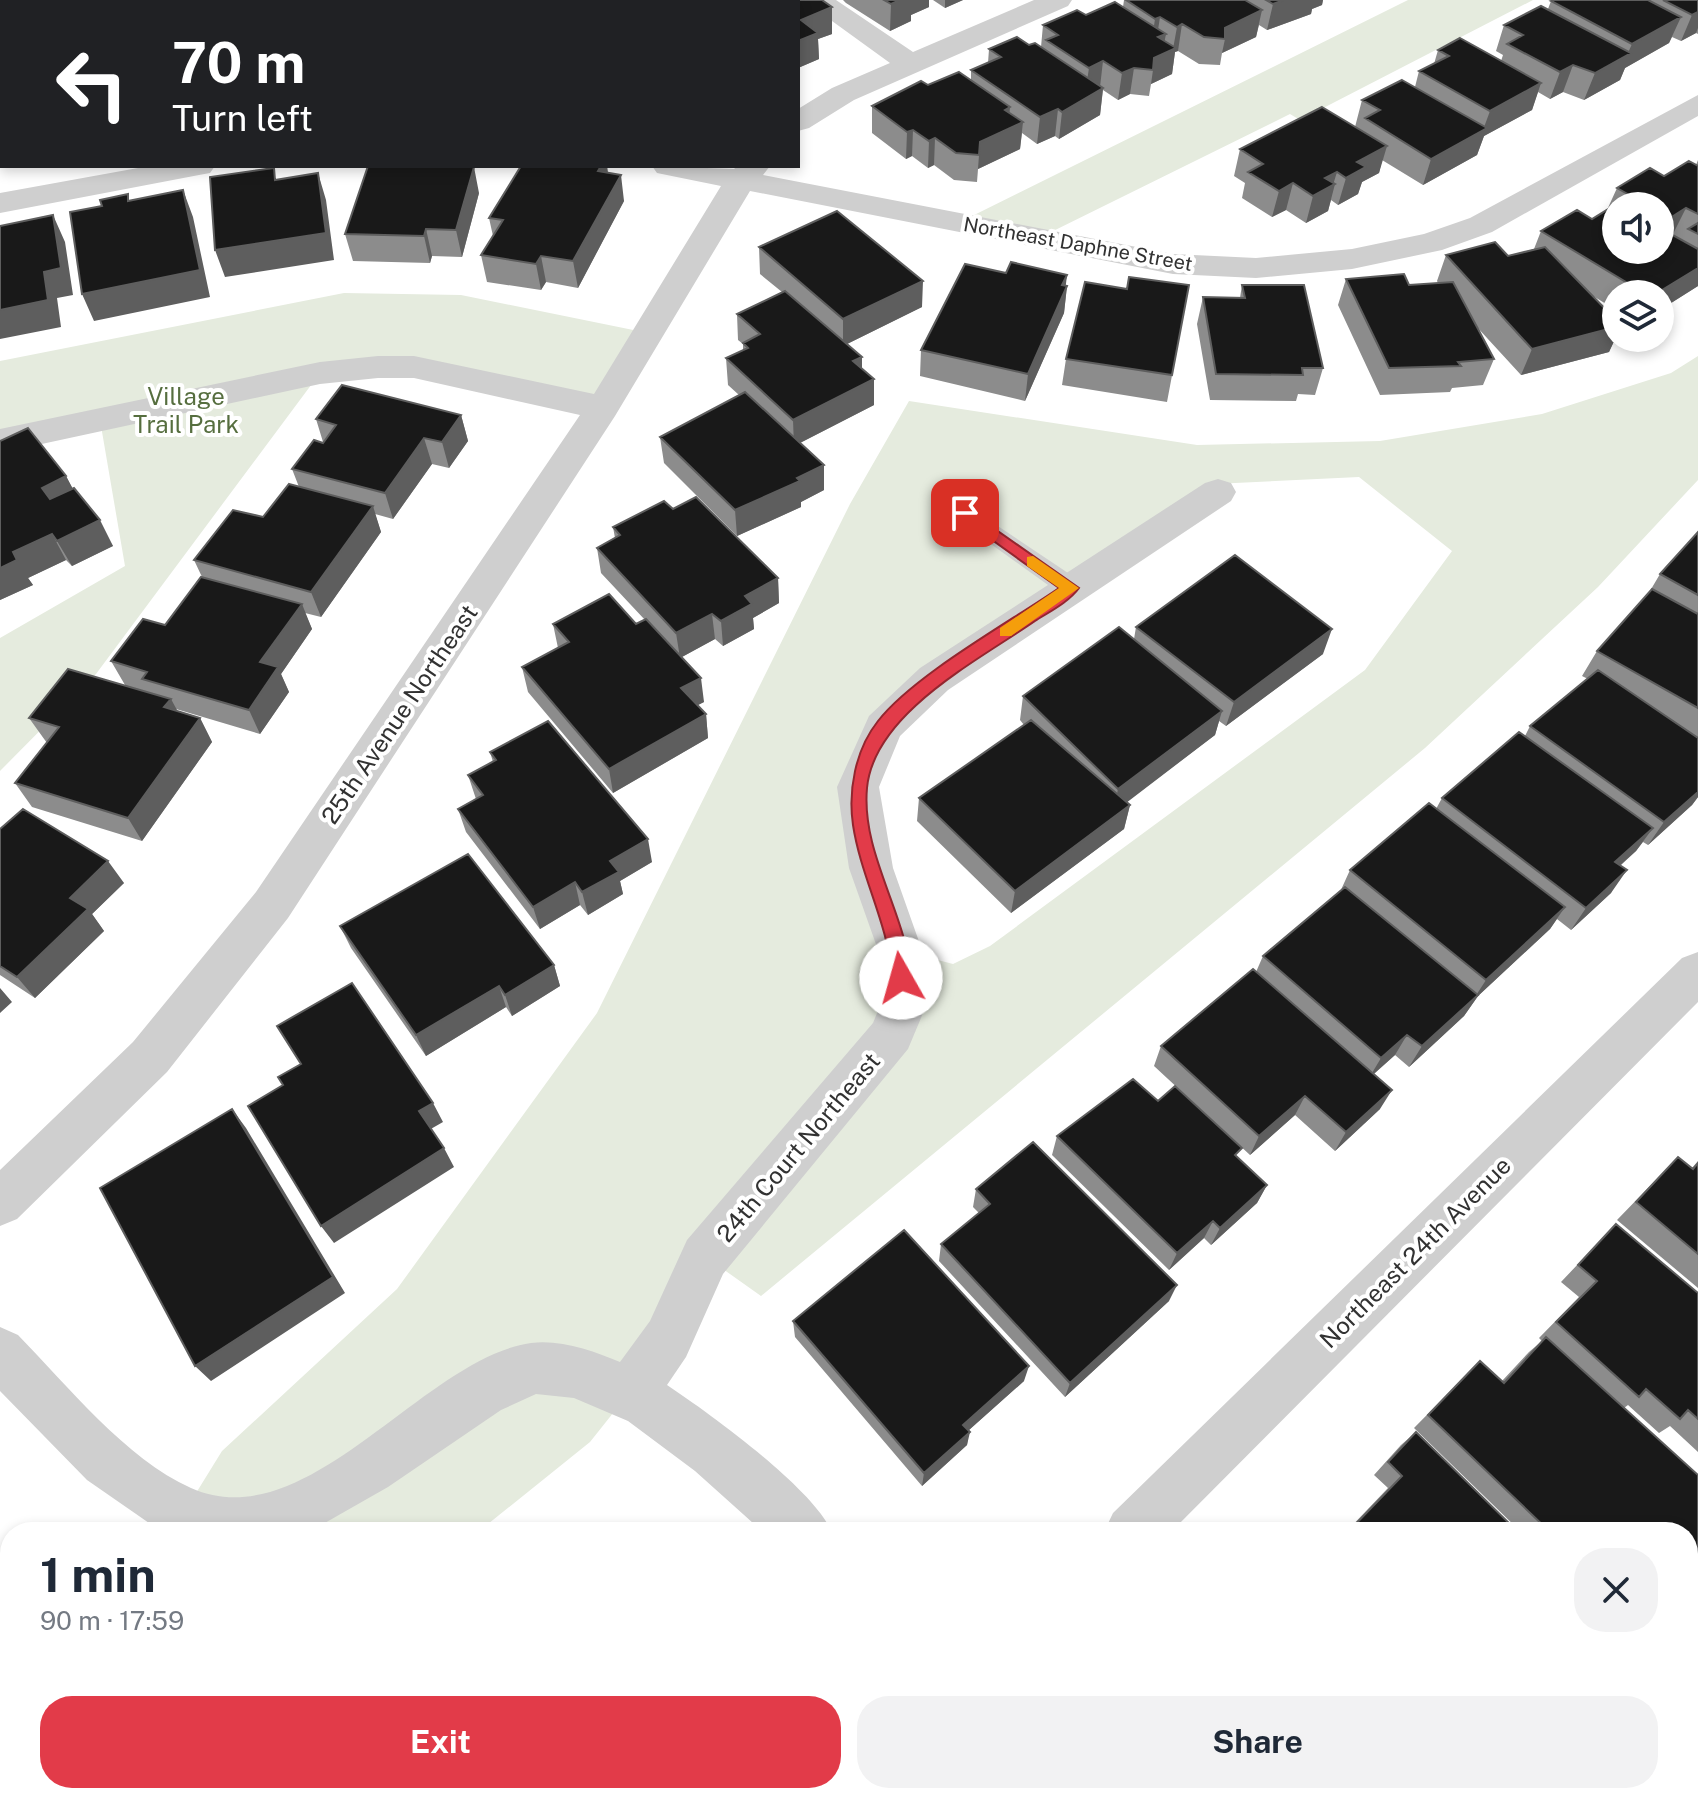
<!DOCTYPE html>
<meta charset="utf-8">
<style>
body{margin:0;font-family:"Public Sans",sans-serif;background:#f2f2f3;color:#1f2937;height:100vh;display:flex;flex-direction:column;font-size:30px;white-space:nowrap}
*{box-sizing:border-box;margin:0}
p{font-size:26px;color:#747a83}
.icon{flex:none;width:44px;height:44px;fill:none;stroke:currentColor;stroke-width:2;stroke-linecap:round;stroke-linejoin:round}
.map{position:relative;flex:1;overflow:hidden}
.panel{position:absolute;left:0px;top:1522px;width:1698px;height:282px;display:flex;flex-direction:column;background:#fff;border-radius:32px 32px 0 0;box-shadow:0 4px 12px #0003}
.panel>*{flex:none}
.guide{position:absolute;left:0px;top:0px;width:800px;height:168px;box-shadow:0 4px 12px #0003;background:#202124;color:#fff;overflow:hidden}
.buttons{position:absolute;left:1602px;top:192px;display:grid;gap:16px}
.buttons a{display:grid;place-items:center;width:72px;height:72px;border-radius:50%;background:#fff;box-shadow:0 4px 12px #0003;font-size:40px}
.pin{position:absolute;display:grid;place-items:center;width:68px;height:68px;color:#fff;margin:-34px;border-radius:16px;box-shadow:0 4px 12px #0006}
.me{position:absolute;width:88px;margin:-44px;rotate:353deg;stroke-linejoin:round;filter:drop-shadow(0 0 6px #0008)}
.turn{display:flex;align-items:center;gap:28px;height:168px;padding:0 40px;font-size:36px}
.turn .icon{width:104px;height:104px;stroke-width:2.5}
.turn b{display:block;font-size:56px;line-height:68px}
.round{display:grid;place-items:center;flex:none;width:84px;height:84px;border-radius:32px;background:#f2f2f3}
.headline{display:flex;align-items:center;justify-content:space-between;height:136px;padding:0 40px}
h1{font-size:48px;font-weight:700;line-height:60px}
.cta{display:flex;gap:16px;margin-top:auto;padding:16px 40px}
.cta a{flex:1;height:92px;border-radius:32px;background:#e23b49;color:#fff;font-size:32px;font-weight:700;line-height:92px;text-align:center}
.cta a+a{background:#f2f2f3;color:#1f2937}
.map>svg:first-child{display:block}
</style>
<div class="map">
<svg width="1698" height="1803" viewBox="0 0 1698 1803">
<rect width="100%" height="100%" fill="#fff"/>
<path fill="#e5ebde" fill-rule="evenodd" d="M1408,0H1533L1300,120L1290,114L1039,238L958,223Z
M344,293L461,295L648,333L603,408L414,367L320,373L96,674L0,771V638L125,566L100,420L0,441V361Z
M1698,356V480L1598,587L1425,748L761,1296L706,1257L629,1393L590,1442L478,1532H172L222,1451L397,1289L597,1013L850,504L909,401L1197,445L1380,441L1542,414L1671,373ZM1359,477L1452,551L1365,670L990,946L953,964L900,950L870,755L911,698L1214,484Z
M1698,1680V1803H1583L1591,1794H1688V1691Z
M10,1710V1794H152L141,1803H0V1719Z"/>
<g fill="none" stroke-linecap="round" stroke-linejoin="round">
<path fill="#cfcfcf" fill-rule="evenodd" d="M965,504L1080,581L1084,588L1080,595L1071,598L1062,595L956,519L952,513L956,507Z"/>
<path fill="#cfcfcf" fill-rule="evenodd" d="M350,0H382L349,2Z
M803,0H836L913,52L1034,0H1072L1068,6L854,100L809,128L798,131V109L832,88L890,63Z
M1698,95V116L1492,232L1442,250L1352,269L1256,278L1173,274L750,191L615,416L288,918L167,1072L17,1219L0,1226V1170L133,1042L256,892L580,415L414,378H378L320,384L0,453V429L320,362L378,356H414L594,394L721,186L657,173L652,166L734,169L737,166H770L763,175L1173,254L1256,258L1352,249L1424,234L1470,218Z
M149,166H215L210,173L199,175L0,213V193Z
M1218,479L1231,483L1236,492L1231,501L948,690L900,736L879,787L893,868L922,950L926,1006L908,1049L723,1274L686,1357L667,1385C709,1413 813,1488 832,1532H763L695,1471L628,1421L574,1398L536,1394L501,1410L388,1487L309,1532H162L87,1480L0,1391V1327L18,1335C67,1385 126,1459 191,1488C307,1540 423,1358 531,1343C560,1339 594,1351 620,1362L650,1321L687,1240L873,1023L880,1006L878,950L849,868L837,787L869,716L920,668L1205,483Z
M1698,952V1002L1171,1532H1104L1113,1513L1682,958Z
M836,1794H901L897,1803H832Z"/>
</g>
<path fill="#8c8c8c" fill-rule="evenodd" d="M599,0H822L832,34L818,39L819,59L798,68V2H602Z
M843,0H929V7L911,15V21L890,31L846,3Z
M933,0H963L945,8Z
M1124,0H1323L1322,5L1312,9L1311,14L1267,30L1259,25L1256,37L1222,53L1220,65L1199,64L1178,51L1175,52L1172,74L1151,84L1149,96L1130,94L1118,100L1103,90L1100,115L1059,139L1055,136L1037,144L1022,133L1020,149L978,169L977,182L954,180L934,165L928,168L912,156L906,159L872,133V106L928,85L971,80V70L988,63L989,49L1029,45L1041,47L1043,25L1123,7Z
M1554,0H1698V34L1696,33L1681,41L1672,37L1669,43L1625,68L1620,80L1584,100L1563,92L1550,99L1538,92L1532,110L1484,136L1477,155L1423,185L1382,160L1379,173L1362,182L1358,194L1338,205L1331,200L1328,211L1306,223L1286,210L1272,217L1242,198L1245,183L1234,176L1240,149L1355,127L1362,100L1415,87L1419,71L1434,64L1438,50L1501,61L1503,55L1496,51L1504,25L1548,9L1551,1Z
M1698,160V286L1660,310V294H1616V310L1593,296L1616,320V337L1609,352L1521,375L1476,326L1494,359L1483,385L1452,388L1450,392L1380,395L1338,305L1346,279L1409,285L1438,283L1437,281L1446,255L1508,256L1534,249L1541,231L1592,219L1607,210L1617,188L1664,176L1696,165ZM1616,206H1660V250Z
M607,166L608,173L624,201L578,288L546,282L541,290L487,282L481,255L493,236L489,218Z
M479,193L462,257L432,256L430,263L353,261L345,234Z
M759,247L922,307L847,344L862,368L874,405L800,443L824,465V490L801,502V507L737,536L664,463L660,437L739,395L728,385L726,358L743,350V344L738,340L737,314L782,292L760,274Z
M1006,273L1067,275L1065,286H1067L1064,313L1025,401L920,376L921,350Z
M1189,285L1167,402L1062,385L1066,359L1127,289Z
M1242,285L1323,368L1315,395L1298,394L1296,401L1210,400L1197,324L1203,297L1240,298Z
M461,415L468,441L449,468L432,464L393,519L375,514L381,532L321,617L305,613L312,629L281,674L289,692L260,734L176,709L177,711L200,718L212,742L142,841L32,807L15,783L47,743L29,718L125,685L111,661L165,625L202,577L194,560L263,517L299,487L292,469L323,442L316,419Z
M0,441L66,476L72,488L113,546L72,566L66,560L28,578L33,585L0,600Z
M673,509L778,578L779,603L753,618L754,629L723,646L715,639L682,657L704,702L697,705L706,714L708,738L613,793L528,692L522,667L558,648L553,624H636L645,620L601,573L597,548L615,538L613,527Z
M1698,532V797L1692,805L1648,845L1643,842L1636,851L1620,866L1611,893L1571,930L1557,919L1550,929L1478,996L1464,1016L1409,1067L1395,1055L1374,1074L1380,1109L1335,1151L1295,1115L1250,1155L1154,1066L1161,1046L1256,972L1263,956L1340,892L1350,870L1436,809L1442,798L1525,736L1530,726L1588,679L1582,676L1597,651L1650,591L1660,574Z
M1136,627L1323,654L1226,726L1219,721L1215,735L1126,802L1130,805L1124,829L1011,913L917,821L919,798L1024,725L1020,720L1023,696L1134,639Z
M490,752L652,862L620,881L623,894L588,915L580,905L540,929L466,832L458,809L476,799L468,775L493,762Z
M0,829L124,883L92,914L104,931L35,998L0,975Z
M340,926L554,965L560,986L512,1016L506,1007L426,1056L351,948Z
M1158,1101L1237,1157L1267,1185L1257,1203L1211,1245L1204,1238L1169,1270L1052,1155L1057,1136Z
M1678,1157L1692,1168L1698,1161V1288L1617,1220Z
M976,1189L1169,1301L1065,1397L939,1261L941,1244L979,1213L973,1207Z
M1616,1224L1698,1293V1452L1670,1426L1659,1433L1628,1405L1624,1408L1688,1532H1521L1414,1428L1480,1361L1502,1381L1529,1352L1542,1341L1539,1338L1579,1297L1561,1282Z
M793,1321L1024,1381L969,1430L967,1445L922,1486L795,1337Z
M1416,1432L1518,1532H1346L1388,1488L1374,1475L1401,1445Z
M1128,1794H1249L1253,1798L1266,1794L1274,1803H1128L1132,1799Z
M1325,1794H1483L1476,1803H1320L1327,1796Z"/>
<path fill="#5e5e5e" d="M201,0H211L212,2H201Z
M631,0H699L695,2H631Z
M762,0H801L798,2H757Z
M900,0H929V7L911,15V21L890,31L891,4Z
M945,0H963L945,8Z
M1244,0H1247L1243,19L1262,10L1256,37L1222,53L1225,39V28Z
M1284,0H1323L1322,5L1312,9L1311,14L1267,30L1273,4Z
M832,7V34L818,39L819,59L798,68V41L801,20Z
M1698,12V28L1696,33L1681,41L1692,15Z
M1160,17L1156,43L1151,46L1155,19Z
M1681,17L1669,43L1625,68L1620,80L1584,100L1595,73L1627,55L1632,44Z
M1182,24L1178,51L1175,52L1172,74L1151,84L1153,70L1152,69L1158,37L1166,34L1162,54L1173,49L1177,27Z
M1103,61L1100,87L1085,94L1089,68Z
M1573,65L1563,92L1550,99L1560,72Z
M1134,68L1130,94L1118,100L1122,73Z
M1541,83L1532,110L1484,136L1477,155L1423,185L1431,159L1483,130L1490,111Z
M1103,88L1100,115L1059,139L1062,112Z
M1010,107L1008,129L1023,122L1020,149L978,169L977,182L980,142L1005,110Z
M1058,109L1055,136L1037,144L1040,117Z
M2,124V160H0V125Z
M913,130L912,156L906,159L907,132Z
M935,138L934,165L928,168L929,141Z
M1387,146L1379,173L1362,182L1358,194L1338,205L1346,178L1357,162Z
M601,166H607L609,185L598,171Z
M474,167L479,193L462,257L456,230Z
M1337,172L1333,185L1335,184L1328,211L1306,223L1313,196L1325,178Z
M318,173L326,200L334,260L225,277L215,250Z
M621,175L624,201L578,288L573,261Z
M1293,183L1286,210L1272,217L1279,191Z
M183,190L193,217L210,297L94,321L82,294Z
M1686,208L1673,234L1660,243V239L1670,218Z
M53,215L65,242L73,295L57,298L61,327L0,339V310L44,272Z
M426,229L432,256L430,263L424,236Z
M541,256L546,282L541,290L536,264Z
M1698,268V286L1660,310V295L1662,290Z
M1067,275L1065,292L1067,286L1064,313L1025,401L1028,374Z
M923,281L922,307L843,346V319Z
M1652,284L1647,294H1640L1641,291Z
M1616,327V337L1609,352L1521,375L1532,349Z
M862,357V383L853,361Z
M874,379V405L794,446L793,420Z
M461,415L468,441L449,468L442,442Z
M424,438L432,464L393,519L385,493Z
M824,465V490L801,502V507L737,536L735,510Z
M66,476L80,502L56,513L42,488Z
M373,506L381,532L321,617L311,592Z
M100,520L113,546L72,566L57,541Z
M52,534L66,560L28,578L33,585L0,600V568L13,552Z
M778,578L779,603L753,618L754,629L723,646L721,621L745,596Z
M302,604L312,629L281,674L289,692L260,734L249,710L260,662Z
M712,614L715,639L680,658L676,633Z
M1332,629L1323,654L1226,726L1234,702Z
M701,678L704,702L685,712L681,688Z
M171,699L184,723L164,707Z
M1222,711L1215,735L1113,813L1118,789Z
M706,714L708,738L613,793L609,769Z
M200,718L212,742L142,841L128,818Z
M1698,792V797L1692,805L1648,845L1664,822Z
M1130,805L1124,829L1011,913L1015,891Z
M1653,828L1636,851L1599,884L1615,862Z
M648,839L652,862L620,881L623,894L588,915L582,892L610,861Z
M108,861L124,883L92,914L104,931L35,998L17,977L70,898Z
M1627,870L1611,893L1571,930L1586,908Z
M575,882L580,905L540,929L533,907Z
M1565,907L1550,929L1478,996L1464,1016L1409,1067L1422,1046L1473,1000L1486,980Z
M554,965L560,986L512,1016L505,995Z
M499,986L506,1007L426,1056L416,1035Z
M0,988L12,1002L0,1013Z
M1407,1035L1395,1055L1369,1078L1381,1058Z
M1392,1090L1380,1109L1335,1151L1346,1132Z
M1305,1096L1295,1115L1250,1155L1259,1136Z
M433,1103L443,1122L429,1130L419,1111Z
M232,1109L246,1128L345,1293L211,1381L195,1366Z
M444,1148L454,1167L334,1243L321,1226Z
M1267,1185L1257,1203L1211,1245L1220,1228Z
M1213,1221L1204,1238L1169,1270L1177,1253Z
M1177,1285L1169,1301L1065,1397L1070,1383Z
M1029,1366L1024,1381L960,1438L963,1425Z
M970,1432L967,1445L922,1486L924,1473Z
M0,1602L10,1625V1654L0,1661Z
M513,1794H519L525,1803H519Z
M618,1794H630L620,1803H609Z"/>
<path fill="#191919" stroke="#5e5e5e" stroke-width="2" d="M124,0H201V1L186,2H124Z
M649,0H762L757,2H644Z
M781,0H822L832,7L801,20L818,33L798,41V2H776Z
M884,0H900L891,4Z
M1126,0H1245L1262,10L1225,28V39L1204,37L1182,24L1177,27L1160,17L1155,19Z
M1266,0H1284L1273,4Z
M1554,0H1648L1681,17L1632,44L1551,1Z
M1663,0H1698V12L1692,15Z
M1115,2L1166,34L1158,37L1176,48L1154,58L1153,70L1134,68L1122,73L1103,61L1089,68L1046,40L1058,35L1043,25L1077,10L1086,15Z
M1541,6L1631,53L1595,73L1573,65L1560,72L1507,44L1523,35L1504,25Z
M1017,37L1029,45L1035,43L1103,88L1062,112L1058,109L1040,117L971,70L1001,57L989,49Z
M1460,38L1541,83L1490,111L1419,71L1449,56L1438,50Z
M0,56H2V124L0,125Z
M959,72L1010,107L1005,110L1023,122L980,142L979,155L956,153L935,138L929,141L913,130L907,132L872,106L921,81L928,85Z
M1402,80L1487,128L1431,159L1365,118L1380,110L1362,100Z
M1322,107L1387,146L1357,162L1366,167L1346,178L1337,172L1325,178L1335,184L1313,196L1293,183L1279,191L1248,172L1263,164L1240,149Z
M1689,161L1698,166V214L1686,208L1670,218L1660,213V206H1649L1617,188L1650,168L1664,176Z
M368,166L474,167L456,230L426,229L424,236L345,234Z
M521,166H601L598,171L621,175L573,261L541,256L536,264L481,255L503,220L489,218Z
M274,168L275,180L318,173L326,233L215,250L210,177Z
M183,190L200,270L82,294L70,212L102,206L100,200L128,194V201Z
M1618,203L1623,206H1616V250H1660V228L1698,249V268L1662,290L1652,284L1641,291L1541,231L1577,210L1592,219Z
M837,211L923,281L843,319L759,247Z
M53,215L61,268L44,272L48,300L0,310V226Z
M1698,223V234L1688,229Z
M1495,242L1508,256L1545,247L1616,320V327L1532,349L1446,255Z
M1011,262L1067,275L1062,285L1067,286L1028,374L921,350L965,264L1006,273Z
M1404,274L1409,285L1453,282L1494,359L1458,362L1461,366L1389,368L1346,279Z
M1129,277L1189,285L1172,375L1066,359L1085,282L1127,289Z
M1242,285H1304L1323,368H1302L1303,375L1216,374L1203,297L1245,298Z
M785,291L862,357L853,361L874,379L793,420L726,358L748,348L743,343L760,334L737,314Z
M342,385L461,415L442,442L424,438L385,493L292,469L314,440L323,443L336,425L316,419Z
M745,392L824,465L797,478L800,481L735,510L660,437Z
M28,428L66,476L42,488L50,499L74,488L100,520L57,541L52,534L13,552L17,560L0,568V441Z
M289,484L373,506L311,592L194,560L233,510L263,517Z
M696,497L778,578L745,596L752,604L721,621L712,614L676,633L597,548L620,535L613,527L664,501L673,509Z
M1698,532V595L1660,574Z
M1235,555L1332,629L1234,702L1136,627Z
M201,577L302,604L260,662L278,667L249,710L142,679L147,672L111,661L143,619L165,625Z
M1652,589L1698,614V708L1597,651Z
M609,594L636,624L646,619L701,678L681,688L706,714L609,769L522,667L569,642L553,624Z
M1119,627L1222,711L1118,789L1023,696Z
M68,669L171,699L164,707L200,718L128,818L15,783L59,727L29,718Z
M1598,670L1698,738V792L1664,822L1530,726Z
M1031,720L1130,805L1015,891L919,798Z
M548,721L648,839L610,861L619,872L582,892L575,882L533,907L458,809L483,795L468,775L496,760L490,752Z
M1519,732L1653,828L1615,862L1627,870L1586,908L1442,798Z
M1429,803L1565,907L1486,980L1350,870Z
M23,809L108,861L70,898L88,909L17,977L0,966V829Z
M468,854L554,965L505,995L499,986L416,1035L340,926Z
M1345,887L1478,995L1422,1046L1407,1035L1381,1058L1263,956Z
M1253,969L1392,1090L1346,1132L1305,1096L1259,1136L1161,1046Z
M352,983L433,1103L419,1111L444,1148L321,1226L248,1106L283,1085L278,1077L301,1064L277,1026Z
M1133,1079L1158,1101L1175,1086L1242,1148L1235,1155L1267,1185L1220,1228L1213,1221L1177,1253L1057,1136Z
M232,1109L333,1277L195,1366L100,1188Z
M1033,1142L1177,1285L1070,1383L941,1244L990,1204L976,1189Z
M1678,1157L1693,1169L1698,1163V1254L1636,1202Z
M1616,1224L1698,1293V1419L1688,1410L1680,1419L1646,1389L1639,1397L1556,1322L1597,1281L1578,1265Z
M904,1230L1029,1366L963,1425L970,1432L924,1473L793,1321Z
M1546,1337L1698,1475V1583L1688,1595V1532H1550L1428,1415L1480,1361L1504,1383Z
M1416,1432L1518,1532H1348L1402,1476L1388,1462Z
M281,1794H513L519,1803H287Z
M547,1794H618L609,1803H553Z
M1140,1794H1249L1257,1803L1266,1794L1274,1803H1132Z
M1338,1794H1483L1476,1803H1330Z"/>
<path fill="#e23b49" stroke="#93262f" stroke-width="2" d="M965,508L1079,588C1069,602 1049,612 1035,621C979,660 874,713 867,788C861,854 907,914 911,978L901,986L892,978C889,925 861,878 853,825C848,791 855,750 878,721C914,675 1008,623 1059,588L960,517V510Z"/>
<path fill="#f59e0b" d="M1033,556L1079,588L1011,636H1000V628L1059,588L1027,566V557Z"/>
<g text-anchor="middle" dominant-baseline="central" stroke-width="8" stroke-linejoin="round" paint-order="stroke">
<g font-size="20" fill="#323232" stroke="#fff">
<text transform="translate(1078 244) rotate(10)">Northeast Daphne Street</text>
</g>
<g font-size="24" fill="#566e3f" stroke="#fff">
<text x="186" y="396">Village<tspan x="186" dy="28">Trail Park</tspan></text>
</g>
<g font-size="24" fill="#323232" stroke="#fff">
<text transform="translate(399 714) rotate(-56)">25th Avenue Northeast</text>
<text transform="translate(798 1147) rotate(-50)">24th Court Northeast</text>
<text transform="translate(1415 1252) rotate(-45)">Northeast 24th Avenue</text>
</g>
</g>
</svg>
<div class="buttons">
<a><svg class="icon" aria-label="sound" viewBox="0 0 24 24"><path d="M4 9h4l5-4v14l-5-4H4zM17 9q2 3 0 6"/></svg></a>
<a><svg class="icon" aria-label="layers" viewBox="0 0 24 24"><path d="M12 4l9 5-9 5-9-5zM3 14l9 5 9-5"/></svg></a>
</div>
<div class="pin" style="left:965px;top:513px;background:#d93025"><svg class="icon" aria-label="arrive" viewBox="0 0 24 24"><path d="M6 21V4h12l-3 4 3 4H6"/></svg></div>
<svg class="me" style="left:901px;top:978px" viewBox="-20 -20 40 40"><circle r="19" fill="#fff"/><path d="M0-13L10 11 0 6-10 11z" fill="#e23b49"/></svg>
<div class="guide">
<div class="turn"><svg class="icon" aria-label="left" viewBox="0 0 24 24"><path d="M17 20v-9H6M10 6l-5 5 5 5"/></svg><div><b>70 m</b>Turn left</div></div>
</div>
<section class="panel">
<div class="headline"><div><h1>1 min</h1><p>90 m · 17:59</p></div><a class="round"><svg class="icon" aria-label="close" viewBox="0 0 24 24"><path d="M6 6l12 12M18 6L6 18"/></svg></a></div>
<div class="cta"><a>Exit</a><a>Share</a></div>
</section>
</div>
